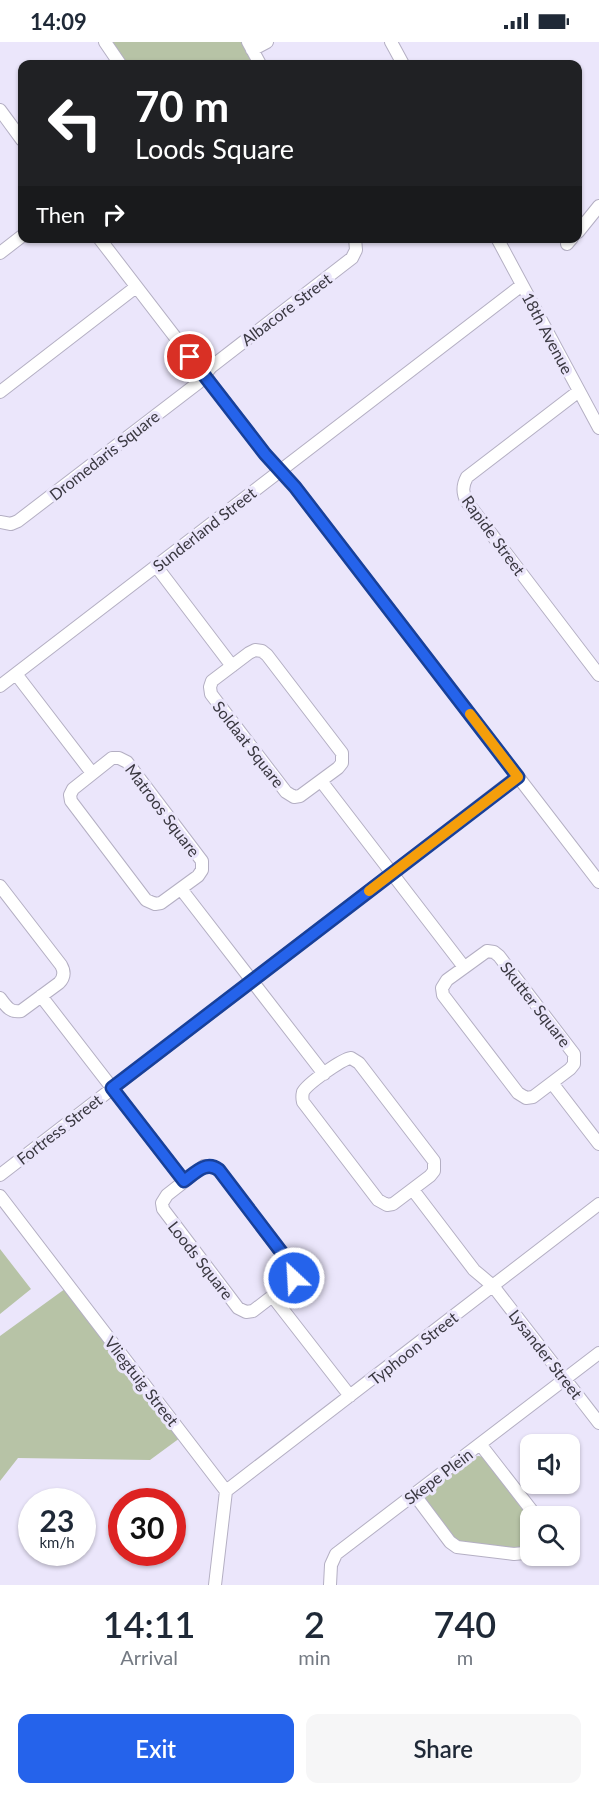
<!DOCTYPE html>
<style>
body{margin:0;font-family:Lato,sans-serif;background:#f6f6f7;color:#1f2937;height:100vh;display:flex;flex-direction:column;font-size:22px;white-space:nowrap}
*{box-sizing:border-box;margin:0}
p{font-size:20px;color:#747a83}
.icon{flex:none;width:33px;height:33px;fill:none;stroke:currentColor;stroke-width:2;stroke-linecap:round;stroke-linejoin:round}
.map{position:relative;height:1543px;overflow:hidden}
.side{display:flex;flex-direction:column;background:#fff;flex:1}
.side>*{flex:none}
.banner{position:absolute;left:18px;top:18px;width:564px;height:183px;border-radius:12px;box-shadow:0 2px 4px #0004;background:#202124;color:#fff;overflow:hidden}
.buttons{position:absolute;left:520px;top:1392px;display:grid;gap:12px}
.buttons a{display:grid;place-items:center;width:60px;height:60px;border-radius:12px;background:#fff;box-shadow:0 2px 4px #0004;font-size:30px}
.speed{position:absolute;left:18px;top:1446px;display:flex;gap:12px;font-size:30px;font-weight:700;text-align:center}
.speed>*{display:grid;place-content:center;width:78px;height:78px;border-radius:50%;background:#fff;box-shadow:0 2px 4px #0004;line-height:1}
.speed small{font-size:15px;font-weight:400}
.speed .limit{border:9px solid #d22;background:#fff;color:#111}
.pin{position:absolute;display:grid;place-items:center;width:51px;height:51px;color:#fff;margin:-26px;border:3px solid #fff;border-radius:50%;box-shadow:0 2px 6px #0007}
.me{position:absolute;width:66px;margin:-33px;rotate:335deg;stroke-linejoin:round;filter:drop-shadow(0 0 4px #0008)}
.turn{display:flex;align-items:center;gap:21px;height:126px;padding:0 18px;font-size:27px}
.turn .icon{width:78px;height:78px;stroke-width:2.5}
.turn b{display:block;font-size:42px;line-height:51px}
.then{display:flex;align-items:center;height:57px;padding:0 18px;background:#0003;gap:12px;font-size:22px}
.eta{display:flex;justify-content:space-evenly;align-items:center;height:102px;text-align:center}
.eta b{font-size:36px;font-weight:600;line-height:42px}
.button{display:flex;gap:12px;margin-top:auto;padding:12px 18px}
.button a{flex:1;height:69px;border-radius:12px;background:#2563eb;color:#fff;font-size:24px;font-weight:600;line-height:69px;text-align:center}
.button a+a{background:#f6f6f7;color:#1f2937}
.status{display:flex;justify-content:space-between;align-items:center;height:42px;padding:0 30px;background:#fff;direction:ltr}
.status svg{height:16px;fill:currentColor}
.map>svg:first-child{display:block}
</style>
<div class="status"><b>14:09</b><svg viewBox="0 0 49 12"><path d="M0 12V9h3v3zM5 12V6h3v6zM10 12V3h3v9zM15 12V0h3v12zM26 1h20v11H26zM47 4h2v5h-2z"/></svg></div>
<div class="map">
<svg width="599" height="1543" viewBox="0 0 599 1543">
<rect width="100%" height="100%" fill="#ebe6fb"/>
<path fill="#b7c3a6" d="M110,0H243L255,22H125Z
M0,1207L31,1247L0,1272Z
M69,1244L184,1393L150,1418L18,1416L0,1439V1294Z
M479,1414L483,1415L531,1476V1501L521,1507L456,1499L425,1459L426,1450L472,1415Z"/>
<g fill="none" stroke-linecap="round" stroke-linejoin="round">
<g stroke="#b4afc3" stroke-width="14">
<path id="minor" d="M105,0L120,22
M248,0L260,22
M391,0L403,22
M252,8L267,0
M0,68L22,98
M578,190L599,164
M99,196L265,412L295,445L599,840
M497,196L599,386
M567,202L572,196
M0,211L22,194
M579,349L467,435C462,444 462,451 467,460L599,633
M0,350L136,245
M0,480L11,482L18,479L198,341L211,325L352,216L356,208L355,196
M156,524L232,624
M255,608L262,609L267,613L342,711V721L338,726L300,754L294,755L286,750L211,652L210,645L212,639L249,611Z
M16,632L92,731
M0,644L522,243
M112,716H119L127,720L202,819V828L198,834L161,861L155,862L146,858L71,759L70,753L73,747Z
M321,739L464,925
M0,844L61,923C65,930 64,936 59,941L21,969C10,971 6,964 0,956
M181,847L324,1032
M487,909L494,910L499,914L574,1012V1022L570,1027L533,1055L526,1056L518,1051L443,953L442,946L447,938Z
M41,954L184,1139
M351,1016L359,1021L434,1119V1129L430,1134L393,1162L387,1163L378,1158L303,1060C302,1056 302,1054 303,1050C307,1042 342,1017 351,1016Z
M552,1041L599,1102
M204,1124H210L219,1128L294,1227L295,1233L292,1239L253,1269L246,1270L238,1266L163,1167L162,1161L167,1153Z
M0,1133L518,734
M413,1148L474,1228L493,1244L599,1381
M0,1154L226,1449L215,1543
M273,1255L350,1354
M480,1402L536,1474
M226,1449L599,1162
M414,1452L450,1500L457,1505L514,1512L524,1511L531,1506
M330,1543L331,1523L336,1512L599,1311"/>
</g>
<use href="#minor" stroke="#fff" stroke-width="12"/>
</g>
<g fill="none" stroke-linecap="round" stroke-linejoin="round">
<g stroke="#184099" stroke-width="15">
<path id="route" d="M190,315L265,412L295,445L518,735L112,1046L184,1139C195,1131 206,1118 219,1128L292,1224L295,1230L294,1236"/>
</g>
<use href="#route" stroke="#2563eb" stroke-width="10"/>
<path stroke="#f59e0b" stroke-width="10" d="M369,849L518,735L470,672"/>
</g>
<g text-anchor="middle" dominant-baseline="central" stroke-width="6" stroke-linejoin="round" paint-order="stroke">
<g font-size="16" fill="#3a3841" stroke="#ebe6fb">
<text transform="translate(286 267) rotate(-37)">Albacore Street</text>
<text transform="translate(548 291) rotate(62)">18th Avenue</text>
<text transform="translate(104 413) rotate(-38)">Dromedaris Square</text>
<text transform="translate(204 487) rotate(-38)">Sunderland Street</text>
<text transform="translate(494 493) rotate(54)">Rapide Street</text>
<text transform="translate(249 702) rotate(52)">Soldaat Square</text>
<text transform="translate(163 768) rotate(53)">Matroos Square</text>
<text transform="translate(536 962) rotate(52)">Skutter Square</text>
<text transform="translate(59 1087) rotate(-38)">Fortress Street</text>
<text transform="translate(201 1218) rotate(52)">Loods Square</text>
<text transform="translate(413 1306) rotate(-38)">Typhoon Street</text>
<text transform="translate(546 1312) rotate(52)">Lysander Street</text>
<text transform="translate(142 1339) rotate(52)">Vliegtuig Street</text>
<text transform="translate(438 1434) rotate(-37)">Skepe Plein</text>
</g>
</g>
</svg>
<div class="buttons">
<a><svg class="icon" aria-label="sound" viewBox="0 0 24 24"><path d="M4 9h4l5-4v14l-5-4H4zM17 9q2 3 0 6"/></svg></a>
<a><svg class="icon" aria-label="search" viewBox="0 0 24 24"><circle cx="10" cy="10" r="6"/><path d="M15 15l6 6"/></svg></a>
</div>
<div class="speed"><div>23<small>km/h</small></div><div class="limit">30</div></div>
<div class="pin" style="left:190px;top:315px;background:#d93025"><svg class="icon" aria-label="arrive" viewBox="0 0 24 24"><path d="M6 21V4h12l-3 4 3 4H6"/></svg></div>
<svg class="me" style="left:294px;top:1236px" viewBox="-20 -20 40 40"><circle r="17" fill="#2563eb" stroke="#fff" stroke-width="3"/><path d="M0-11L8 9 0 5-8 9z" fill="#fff"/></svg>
<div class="banner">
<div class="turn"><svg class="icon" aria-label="left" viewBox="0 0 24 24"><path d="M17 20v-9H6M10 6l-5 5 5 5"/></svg><div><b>70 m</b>Loods Square</div></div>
<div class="then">Then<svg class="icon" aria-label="right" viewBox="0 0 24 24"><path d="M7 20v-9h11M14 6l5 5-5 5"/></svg></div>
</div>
</div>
<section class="side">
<div class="eta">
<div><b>14:11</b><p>Arrival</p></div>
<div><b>2</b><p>min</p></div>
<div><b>740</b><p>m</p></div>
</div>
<div class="button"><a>Exit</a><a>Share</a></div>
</section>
